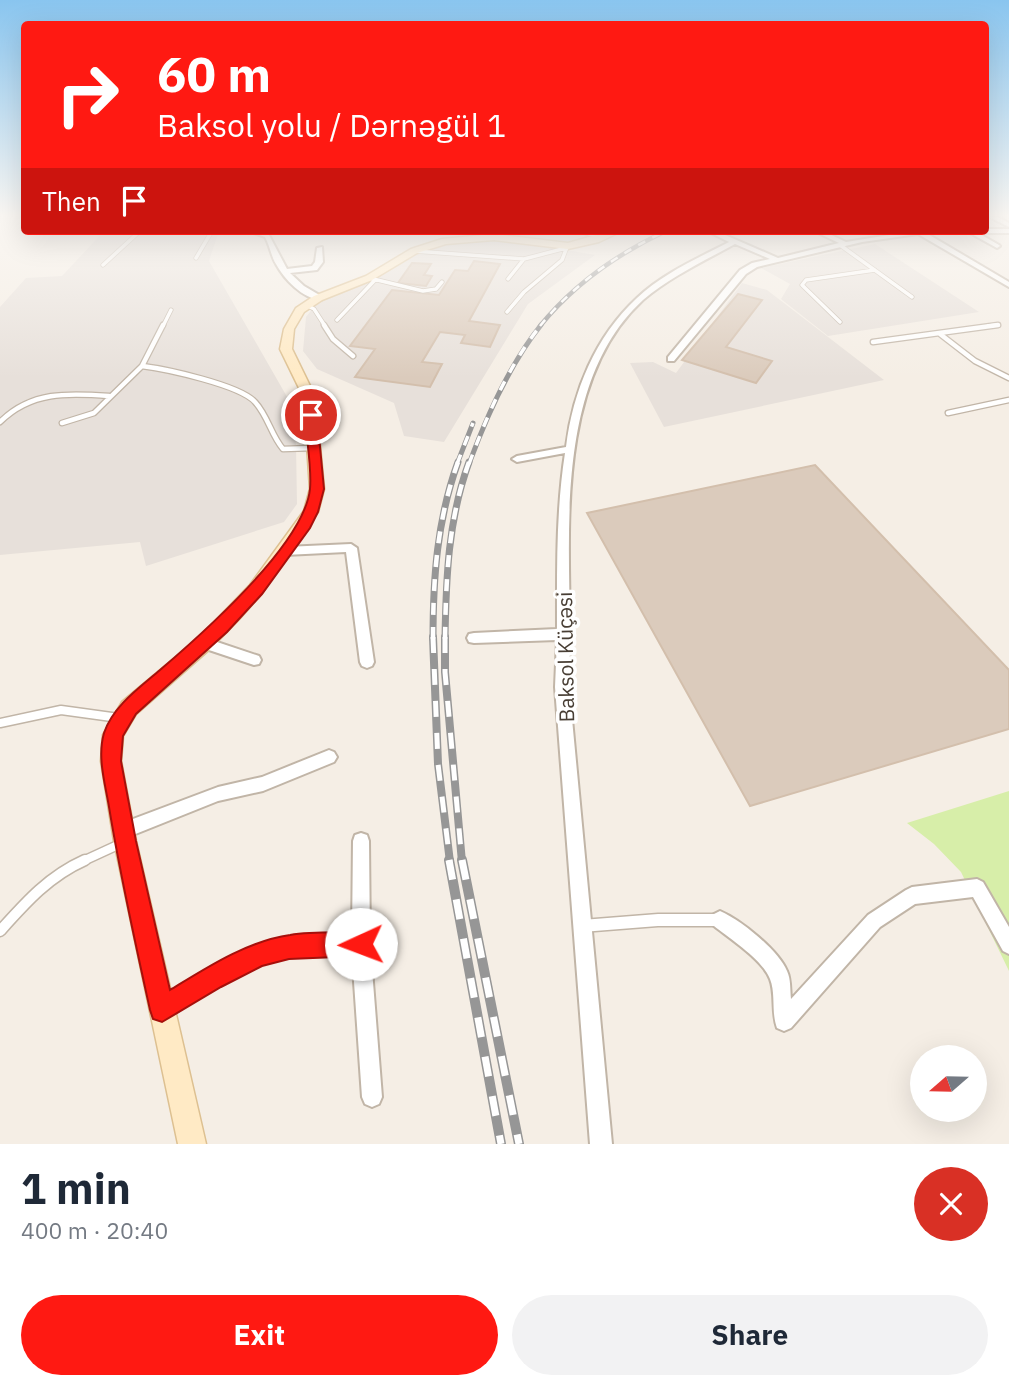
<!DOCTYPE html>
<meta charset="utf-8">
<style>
body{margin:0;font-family:"IBM Plex Sans",sans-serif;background:#f2f2f3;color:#1f2937;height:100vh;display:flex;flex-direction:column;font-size:26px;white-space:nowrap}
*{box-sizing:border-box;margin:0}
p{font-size:23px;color:#747a83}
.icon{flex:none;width:38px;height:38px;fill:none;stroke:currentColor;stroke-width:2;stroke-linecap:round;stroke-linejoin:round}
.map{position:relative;height:1144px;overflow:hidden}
.sheet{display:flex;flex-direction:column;background:#fff;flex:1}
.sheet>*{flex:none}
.banner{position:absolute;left:21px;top:21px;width:968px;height:214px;border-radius:7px;box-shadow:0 7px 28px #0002;background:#ff1912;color:#fff;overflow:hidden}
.needle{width:46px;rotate:250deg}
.controls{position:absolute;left:910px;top:1045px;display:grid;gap:14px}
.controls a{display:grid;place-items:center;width:77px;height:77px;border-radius:50%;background:#fff;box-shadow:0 7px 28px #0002;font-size:35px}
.pin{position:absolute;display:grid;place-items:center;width:60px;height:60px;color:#fff;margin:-30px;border:4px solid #fff;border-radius:50%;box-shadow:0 2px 7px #0007}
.me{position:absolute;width:77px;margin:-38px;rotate:268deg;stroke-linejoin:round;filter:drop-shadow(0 0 5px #0008)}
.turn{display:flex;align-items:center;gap:24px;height:147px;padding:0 21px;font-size:32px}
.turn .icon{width:91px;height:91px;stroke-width:2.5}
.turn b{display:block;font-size:49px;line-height:60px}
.then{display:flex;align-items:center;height:66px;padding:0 21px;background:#0003;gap:14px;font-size:26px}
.round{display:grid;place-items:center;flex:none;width:74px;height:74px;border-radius:37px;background:#f2f2f3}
.summary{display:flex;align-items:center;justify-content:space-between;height:119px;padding:0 21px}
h1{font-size:42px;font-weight:700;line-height:52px}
.action{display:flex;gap:14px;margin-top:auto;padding:14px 21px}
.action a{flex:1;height:80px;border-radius:42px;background:#ff1912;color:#fff;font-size:28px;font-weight:700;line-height:80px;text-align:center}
.action a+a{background:#f2f2f3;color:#1f2937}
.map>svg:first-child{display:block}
</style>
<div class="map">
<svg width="1009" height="1144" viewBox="0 0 1009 1144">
<rect width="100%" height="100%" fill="#f5eee5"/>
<path fill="#e7e0da" d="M104,231H219L209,261L290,402L296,445L297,504L284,522L146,566L140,542L0,555V307L26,278L62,276Z
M491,231H607L578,242L564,243Z
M484,239L521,242L595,255L528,304L444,442L404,436L394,403L317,369L303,351L306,317L317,303L369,282L413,254L433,246Z
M875,244L979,312L828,336L781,299L790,284L761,268Z
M742,283L767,290L884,380L664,427L630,363L653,362L676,373Z"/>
<path fill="#d7eea9" d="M1009,791V971L961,872L934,844L907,823Z"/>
<path fill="#dbcbbc" stroke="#d3bfac" stroke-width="2" d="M474,261L500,264L469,321L500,325L490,347L461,343L465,335L440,332L422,362L442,364L430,387L355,377L375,349L350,346L392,290L439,295L455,270L468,271Z
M412,263L431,264L424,275L432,276L426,286L398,283Z
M738,294L762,300L726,347L772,361L756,383L682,360Z
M815,465L1009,670V729L750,806L587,513Z"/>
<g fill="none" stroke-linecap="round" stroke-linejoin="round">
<g stroke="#c1b5a7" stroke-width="5">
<path id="service-far3" d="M578,231L602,237
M840,245L912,297
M414,251L524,259L566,248
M196,258L212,231
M103,265L140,231
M369,278L423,291L436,289L442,282
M508,279L524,259
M306,305L314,309L325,326
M507,312L524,292L562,260L567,247
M337,320L375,280
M840,322L802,285L806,280L875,270
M163,326L171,310
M988,326L998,325"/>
</g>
<g stroke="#c1b5a7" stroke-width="7">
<path id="service-far2" d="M324,325L333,339L353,356
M940,334L975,361L1009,378
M873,342L998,325
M142,366L163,325
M948,413L1009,400
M0,422C31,391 68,393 109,396
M62,423L94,413L142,366C166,369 240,385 255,402C268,416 271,435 283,449L313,448"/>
</g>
<g stroke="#c1b5a7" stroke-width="11">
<path id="service-far1" d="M0,723L61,710L119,718
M81,862L120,844"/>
</g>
<g stroke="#c1b5a7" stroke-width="13">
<path id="service" d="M0,931C26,902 49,876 85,860"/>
</g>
<g stroke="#c1b5a7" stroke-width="3">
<path id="pedestrian" d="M658,914H720L725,915L726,920L725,925L720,926H658L582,932L577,931L576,926L577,921L582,920Z"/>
</g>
<g stroke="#c1b5a7" stroke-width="4">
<path id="minor" d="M989,217H998L1009,223V227Z
M985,229H1009V233H978L999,245L1000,246L997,248L970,233L961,231H985Z
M248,231H258L269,235L287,269L312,266L315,262L317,248L322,247L323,262L317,270L290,273L304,286L321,296V300C303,299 284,279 276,264C271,256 270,246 265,237Z
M707,231H716L778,258L839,243L814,231H823L846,242L914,231H932L926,233L1009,282V287L918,234L862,242L757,267L746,274L674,361H668V357L740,270L752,263L770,259L735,244C704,261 670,277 643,300C557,379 569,525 570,631L572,634L570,637L569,687L612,1144H590L555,687L557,640L474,643L469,642L467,638L469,634L474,633L557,629C557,570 556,511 565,453L517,462L512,459L517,456L566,447C573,391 595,337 637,298C662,274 698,258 729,242Z
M351,544L357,548L374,662L372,666L367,668L362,666L360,662L346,552L285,555L279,551L285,547Z
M205,638L259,656L261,660L259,664L254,665L200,647L198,643L200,639Z
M329,750L334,752L337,757L334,762L263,791L218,801L123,839L117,837L115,831L117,825L218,787L262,777Z
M361,833L367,835L369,841L370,944L382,1097L379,1104L372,1107L365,1104L362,1097L352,953C332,954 312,952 292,955C246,962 206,992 169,1017L162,1020L155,1017L152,1010L155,1003C197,976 242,944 292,937C312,934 332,935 352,935L353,841L355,835Z
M977,879L983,882L1009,927V954L1003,951L973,897L915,904L880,927L791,1028L784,1031L777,1028C771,1012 776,994 770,979C763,960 729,938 714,926L711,920L714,914L720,911C741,920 778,950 787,971C791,979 790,990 791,999L868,915L906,890L912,887Z"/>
</g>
<g stroke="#ddc091" stroke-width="3">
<path id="secondary" d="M610,231H622L599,242L568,249L494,240L446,244L417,253L372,280L322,300L304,312L294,329L292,349L311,388L317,415L324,489L318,512L262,593L240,618L211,648L136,714L123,736L121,761L136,841L206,1144H178L114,841L101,761L103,735L122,702L199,638L250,585L304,511L310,489L305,415L299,388L280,349L284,329L296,308L314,296L366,276L411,249L442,239L494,234L568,243Z"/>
</g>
<use href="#service-far3" stroke="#fff" stroke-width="3.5"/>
<use href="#service-far2" stroke="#fff" stroke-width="4.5"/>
<use href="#service-far1" stroke="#fff" stroke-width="8"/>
<use href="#service" stroke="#fff" stroke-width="10"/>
<use href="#pedestrian" fill="#fff" fill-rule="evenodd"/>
<use href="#minor" fill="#fff" fill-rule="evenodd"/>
<use href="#secondary" fill="#ffeac5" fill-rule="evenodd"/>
<g stroke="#969696" stroke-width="4.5">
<path id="rail-far4" d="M540,326C574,284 617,254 666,231"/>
</g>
<g stroke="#969696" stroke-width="5">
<path id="rail-far3" d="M457,464L473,423
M469,464C487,415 509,365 541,325"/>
</g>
<g stroke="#969696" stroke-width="7">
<path id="rail-far2" d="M433,639C433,578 437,520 458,462
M445,639C446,578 448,520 469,462"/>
</g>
<g stroke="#969696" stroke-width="8">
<path id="rail-far1" d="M433,637L438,764L450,862
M445,637V672L462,862"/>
</g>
<g stroke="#969696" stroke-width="10">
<path id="rail" d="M449,860L501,1144
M462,860L519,1144"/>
</g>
<use href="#rail-far4" stroke="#fff" stroke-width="2.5" stroke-dasharray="8" stroke-linecap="butt"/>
<use href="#rail-far3" stroke="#fff" stroke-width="3.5" stroke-dasharray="10" stroke-linecap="butt"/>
<use href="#rail-far2" stroke="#fff" stroke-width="4.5" stroke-dasharray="12" stroke-linecap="butt"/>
<use href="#rail-far1" stroke="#fff" stroke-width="5" stroke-dasharray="16" stroke-linecap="butt"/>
<use href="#rail" stroke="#fff" stroke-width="7" stroke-dasharray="20" stroke-linecap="butt"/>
</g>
<linearGradient id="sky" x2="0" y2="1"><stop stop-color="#89c5ef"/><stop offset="0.57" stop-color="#faf7f3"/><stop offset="1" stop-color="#faf7f3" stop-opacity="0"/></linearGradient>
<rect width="1009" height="378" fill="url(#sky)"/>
<path fill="#ff1912" stroke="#a6100c" stroke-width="2" d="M311,411L317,415L324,489L318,512L310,528L262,594L227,632L136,714L123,736L121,761L136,841L170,990C206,968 247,941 290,935C313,931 338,933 361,932L370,935L373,944L370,952L361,956L289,959L262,966L221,987L162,1022L153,1019L150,1010C135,942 120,875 109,807C105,783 97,757 104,733C113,706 139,688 160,670C202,634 304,545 310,489C312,466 306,438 305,415Z"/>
<g text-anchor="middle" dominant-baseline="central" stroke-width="7" stroke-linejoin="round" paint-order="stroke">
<g font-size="21" fill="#483e34" stroke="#fff">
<text transform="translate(565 657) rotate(-91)">Baksol Küçəsi</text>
</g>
</g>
</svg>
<div class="controls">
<a><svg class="needle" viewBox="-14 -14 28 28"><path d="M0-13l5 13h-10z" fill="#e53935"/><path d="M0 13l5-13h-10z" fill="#747a83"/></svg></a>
</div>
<div class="pin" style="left:311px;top:415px;background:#d93025"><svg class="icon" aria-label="arrive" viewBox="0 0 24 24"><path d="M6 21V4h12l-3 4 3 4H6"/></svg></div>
<svg class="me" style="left:361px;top:944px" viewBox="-20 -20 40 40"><circle r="19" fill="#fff"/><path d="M0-13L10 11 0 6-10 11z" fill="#ff1912"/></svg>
<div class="banner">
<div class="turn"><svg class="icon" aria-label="right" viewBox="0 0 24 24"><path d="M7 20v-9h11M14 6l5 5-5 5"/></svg><div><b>60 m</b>Baksol yolu / Dərnəgül 1</div></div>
<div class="then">Then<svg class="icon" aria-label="arrive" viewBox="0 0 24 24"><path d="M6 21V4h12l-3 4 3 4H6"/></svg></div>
</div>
</div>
<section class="sheet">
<div class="summary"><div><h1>1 min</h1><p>400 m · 20:40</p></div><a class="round" style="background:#d93025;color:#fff"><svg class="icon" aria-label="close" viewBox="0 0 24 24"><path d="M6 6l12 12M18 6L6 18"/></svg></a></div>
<div class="action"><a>Exit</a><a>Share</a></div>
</section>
